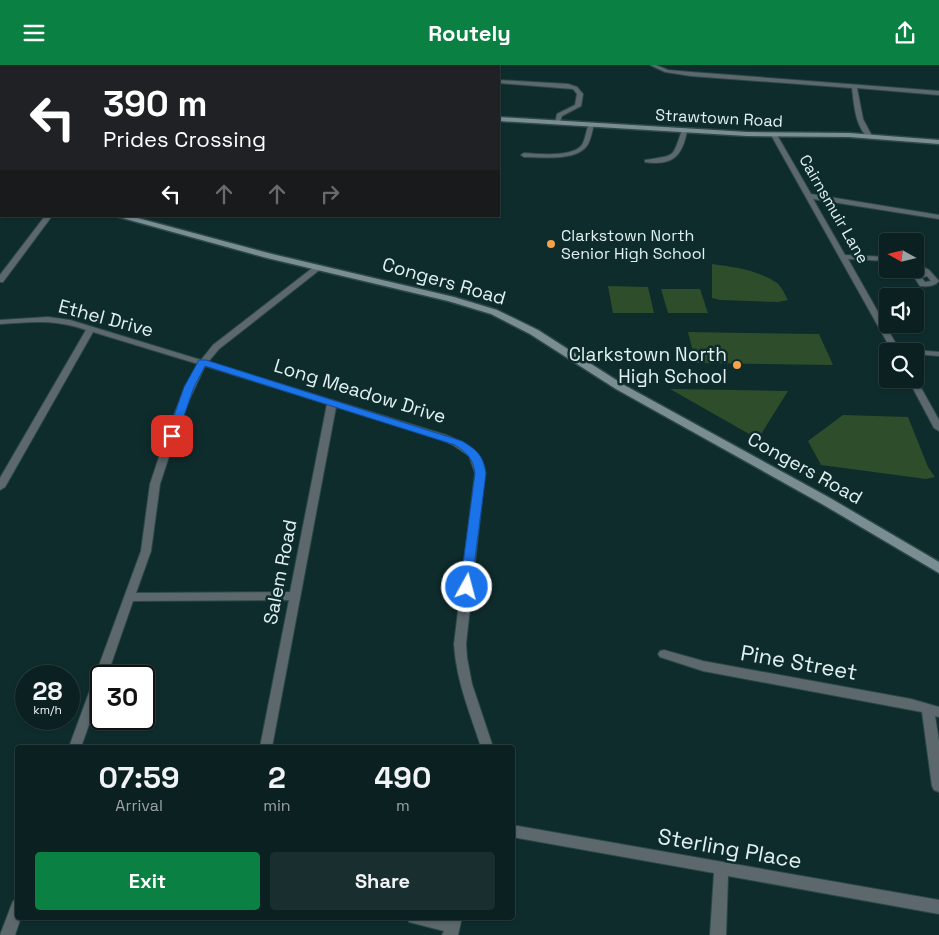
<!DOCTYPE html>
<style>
body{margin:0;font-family:"Space Grotesk",sans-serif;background:#192e2e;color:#f1f3f6;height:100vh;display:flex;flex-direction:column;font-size:19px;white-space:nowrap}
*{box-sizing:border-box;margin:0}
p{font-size:16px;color:#9aa3a5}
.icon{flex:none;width:28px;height:28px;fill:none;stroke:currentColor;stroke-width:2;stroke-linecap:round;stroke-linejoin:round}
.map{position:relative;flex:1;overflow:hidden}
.sheet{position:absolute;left:15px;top:680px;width:500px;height:175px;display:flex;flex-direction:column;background:#0b2121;border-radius:5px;box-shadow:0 1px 4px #0004,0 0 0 1px #2b3e3f}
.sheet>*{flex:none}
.banner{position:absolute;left:0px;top:0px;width:500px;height:152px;box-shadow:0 1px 4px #0004,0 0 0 1px #2b3e3f;background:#202124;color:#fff;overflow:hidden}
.needle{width:32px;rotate:278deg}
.fabs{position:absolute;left:879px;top:168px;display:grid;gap:10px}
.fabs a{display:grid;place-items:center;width:45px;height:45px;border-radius:5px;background:#0b2121;box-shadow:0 1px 4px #0004,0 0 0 1px #2b3e3f;font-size:25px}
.speed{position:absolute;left:15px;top:600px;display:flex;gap:10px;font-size:25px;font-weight:700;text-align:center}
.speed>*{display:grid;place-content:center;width:65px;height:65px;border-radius:50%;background:#0b2121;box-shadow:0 1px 4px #0004,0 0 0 1px #2b3e3f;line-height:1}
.speed small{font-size:12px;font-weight:400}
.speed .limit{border:2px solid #111;border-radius:8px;background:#fff;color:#111}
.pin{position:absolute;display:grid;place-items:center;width:42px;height:42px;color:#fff;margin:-21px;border-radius:10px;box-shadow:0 2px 8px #0006}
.me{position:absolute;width:55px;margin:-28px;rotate:7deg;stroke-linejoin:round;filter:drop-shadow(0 0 4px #0008)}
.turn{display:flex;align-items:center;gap:18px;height:105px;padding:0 20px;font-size:22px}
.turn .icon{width:65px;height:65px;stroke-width:2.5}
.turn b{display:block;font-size:35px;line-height:42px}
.lanes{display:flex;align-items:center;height:48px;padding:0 20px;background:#0003;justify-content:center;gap:25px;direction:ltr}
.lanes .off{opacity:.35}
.eta{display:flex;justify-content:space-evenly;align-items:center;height:85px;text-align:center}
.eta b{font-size:30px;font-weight:600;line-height:35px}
.button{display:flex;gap:10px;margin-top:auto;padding:10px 20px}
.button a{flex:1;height:58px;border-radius:5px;background:#0b8043;color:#fff;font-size:20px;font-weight:600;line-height:58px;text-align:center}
.button a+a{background:#192e2e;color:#f1f3f6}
header{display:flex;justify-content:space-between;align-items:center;height:65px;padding:0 20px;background:#0b8043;color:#fff;font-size:22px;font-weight:600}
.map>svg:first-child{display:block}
</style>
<header><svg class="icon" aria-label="menu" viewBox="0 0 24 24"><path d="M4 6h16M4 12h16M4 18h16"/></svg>Routely<svg class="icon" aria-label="share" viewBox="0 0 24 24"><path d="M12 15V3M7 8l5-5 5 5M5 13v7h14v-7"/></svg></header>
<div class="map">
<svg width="939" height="870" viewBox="0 0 939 870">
<rect width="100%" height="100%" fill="#0f2c2c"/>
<path fill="#2e4d2a" d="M712,199C734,202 758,205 777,218C782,222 785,230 788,235L778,237L720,235L712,233Z
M608,221L648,222L654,248H613Z
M661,224H700L708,248H668Z
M688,267L819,269L833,300L696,298Z
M670,324L788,326L758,374Z
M843,350L908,352L928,402L935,412L926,414L821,400L808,376Z"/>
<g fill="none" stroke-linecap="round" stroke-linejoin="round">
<g stroke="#2c4848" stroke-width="2">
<path id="street" d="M650,0H656L668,5L691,7L939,26V30L857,23L863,54L872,71L869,73C855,63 854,38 852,23L691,11L665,7Z
M499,15L568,19L577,22L583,29L581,41L562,51L559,59H555L557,49L575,40L577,29L573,24L499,18Z
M589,59L594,60C592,66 591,74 588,79C578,97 541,92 524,92L521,90L524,88C539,89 576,93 583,78C586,72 586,65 589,59Z
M682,65L687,66C682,92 672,101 645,97V95C676,90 672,94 682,65Z
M774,68L777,70L811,129L939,150V154L813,134L845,190L888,192V196L848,194L900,286H892L771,70Z
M45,151H52L3,217H0V210Z
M915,198L929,205L939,216C935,221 927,222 920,221L914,212L923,207L915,203ZM927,211L931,216L925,217L922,213Z
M315,201L322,203L219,284L208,297L446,370C466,378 480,386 485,408L466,579L467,593L472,619L493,682H481C470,648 456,615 454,579L475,408L469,391L453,380L440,374L336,342L272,682H260L289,535L133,536L107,611H101V626L81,682H69L141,486L150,419L168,365L183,327L198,299L93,267L5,422L0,425V413L86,265C54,254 33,257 0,259V255L48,252L70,255L201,295L213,280ZM205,301L327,339L290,527L136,528L151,486L160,419L184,346Z
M915,285L939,287V291L915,289V286H911Z
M915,312L939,355V366L934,363L908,314H915Z
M664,585L703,596L911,634L939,642V652L935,651L939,676V727L934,725L932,721L922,647L703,606L660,592L658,589L660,586Z
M512,760L939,835V849L728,811L726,870H710L714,808L512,772Z
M18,834V852H21L15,870H0L13,836Z
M407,852H462L458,870H442L444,866L409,857Z"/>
</g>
<g stroke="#2c4848" stroke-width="3">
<path id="secondary" d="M499,52L747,67L849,68L939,75V79L849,72L747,71L499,56Z
M0,142H1V146H0Z
M115,151H130L272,189L454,232L497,245L538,265L624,320L830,433L939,497V508L822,439L616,324L530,269L491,249L448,236L267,193Z"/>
</g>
<use href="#street" fill="#5c686c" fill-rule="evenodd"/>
<use href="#secondary" fill="#7a8d93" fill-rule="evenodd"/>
</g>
<path fill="#1a73e8" stroke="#114b97" d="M199,295H206L462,376C477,385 483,390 486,408L471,525L467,527L460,522L475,408C473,393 467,388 455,380L205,301L194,322L177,371L176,373H168L167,371L184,322Z"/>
<g fill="#f7a149" stroke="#0f2c2c" stroke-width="2">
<circle cx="551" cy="179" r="5"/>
<circle cx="737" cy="300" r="5"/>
</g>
<g text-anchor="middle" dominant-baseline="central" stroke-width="5" stroke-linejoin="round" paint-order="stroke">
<g font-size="16" fill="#e1f1f1" stroke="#0f2c2c">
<text transform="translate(719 53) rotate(3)">Strawtown Road</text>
<text transform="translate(834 144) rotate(60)">Cairnsmuir Lane</text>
</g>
<g font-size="16" fill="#e1f1f1" stroke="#0f2c2c" text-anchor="start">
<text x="561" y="170">Clarkstown North<tspan x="561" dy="18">Senior High School</tspan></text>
</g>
<g font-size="19" fill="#e1f1f1" stroke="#0f2c2c">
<text transform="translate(444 216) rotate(16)">Congers Road</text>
<text transform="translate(106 253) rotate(15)">Ethel Drive</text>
<text transform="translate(360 326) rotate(17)">Long Meadow Drive</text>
<text transform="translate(805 403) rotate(29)">Congers Road</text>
<text transform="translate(280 507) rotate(-79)">Salem Road</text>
</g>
<g font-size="19" fill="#e1f1f1" stroke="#0f2c2c" text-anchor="end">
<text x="727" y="289">Clarkstown North<tspan x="727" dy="22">High School</tspan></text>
</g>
<g font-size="22" fill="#e1f1f1" stroke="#0f2c2c">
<text transform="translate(799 597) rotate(10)">Pine Street</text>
<text transform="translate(730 783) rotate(10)">Sterling Place</text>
</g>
</g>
</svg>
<div class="fabs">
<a><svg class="needle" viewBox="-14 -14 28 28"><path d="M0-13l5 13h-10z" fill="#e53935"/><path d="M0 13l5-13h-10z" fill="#9aa3a5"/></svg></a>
<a><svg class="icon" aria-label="sound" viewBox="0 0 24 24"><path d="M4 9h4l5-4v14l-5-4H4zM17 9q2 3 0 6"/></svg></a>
<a><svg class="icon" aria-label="search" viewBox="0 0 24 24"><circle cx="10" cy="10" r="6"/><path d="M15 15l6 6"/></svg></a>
</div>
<div class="speed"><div>28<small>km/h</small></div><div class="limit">30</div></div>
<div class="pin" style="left:172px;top:371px;background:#d93025"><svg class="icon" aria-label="arrive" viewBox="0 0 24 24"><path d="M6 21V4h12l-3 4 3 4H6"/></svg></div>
<svg class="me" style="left:467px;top:522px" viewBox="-20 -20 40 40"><circle r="17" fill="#1a73e8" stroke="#fff" stroke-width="3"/><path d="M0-11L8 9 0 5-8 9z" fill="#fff"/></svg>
<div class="banner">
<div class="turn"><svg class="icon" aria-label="left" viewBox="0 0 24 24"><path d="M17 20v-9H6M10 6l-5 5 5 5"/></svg><div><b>390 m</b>Prides Crossing</div></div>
<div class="lanes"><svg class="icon" aria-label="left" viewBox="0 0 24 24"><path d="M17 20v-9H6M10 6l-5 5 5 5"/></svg><svg class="icon off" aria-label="ahead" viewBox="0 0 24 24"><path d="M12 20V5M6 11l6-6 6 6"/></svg><svg class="icon off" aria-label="ahead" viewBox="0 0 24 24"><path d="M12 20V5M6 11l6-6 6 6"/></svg><svg class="icon off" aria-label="right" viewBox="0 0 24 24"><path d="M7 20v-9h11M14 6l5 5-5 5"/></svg></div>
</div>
<section class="sheet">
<div class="eta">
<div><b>07:59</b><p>Arrival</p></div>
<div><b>2</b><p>min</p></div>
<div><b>490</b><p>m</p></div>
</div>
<div class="button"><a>Exit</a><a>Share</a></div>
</section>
</div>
